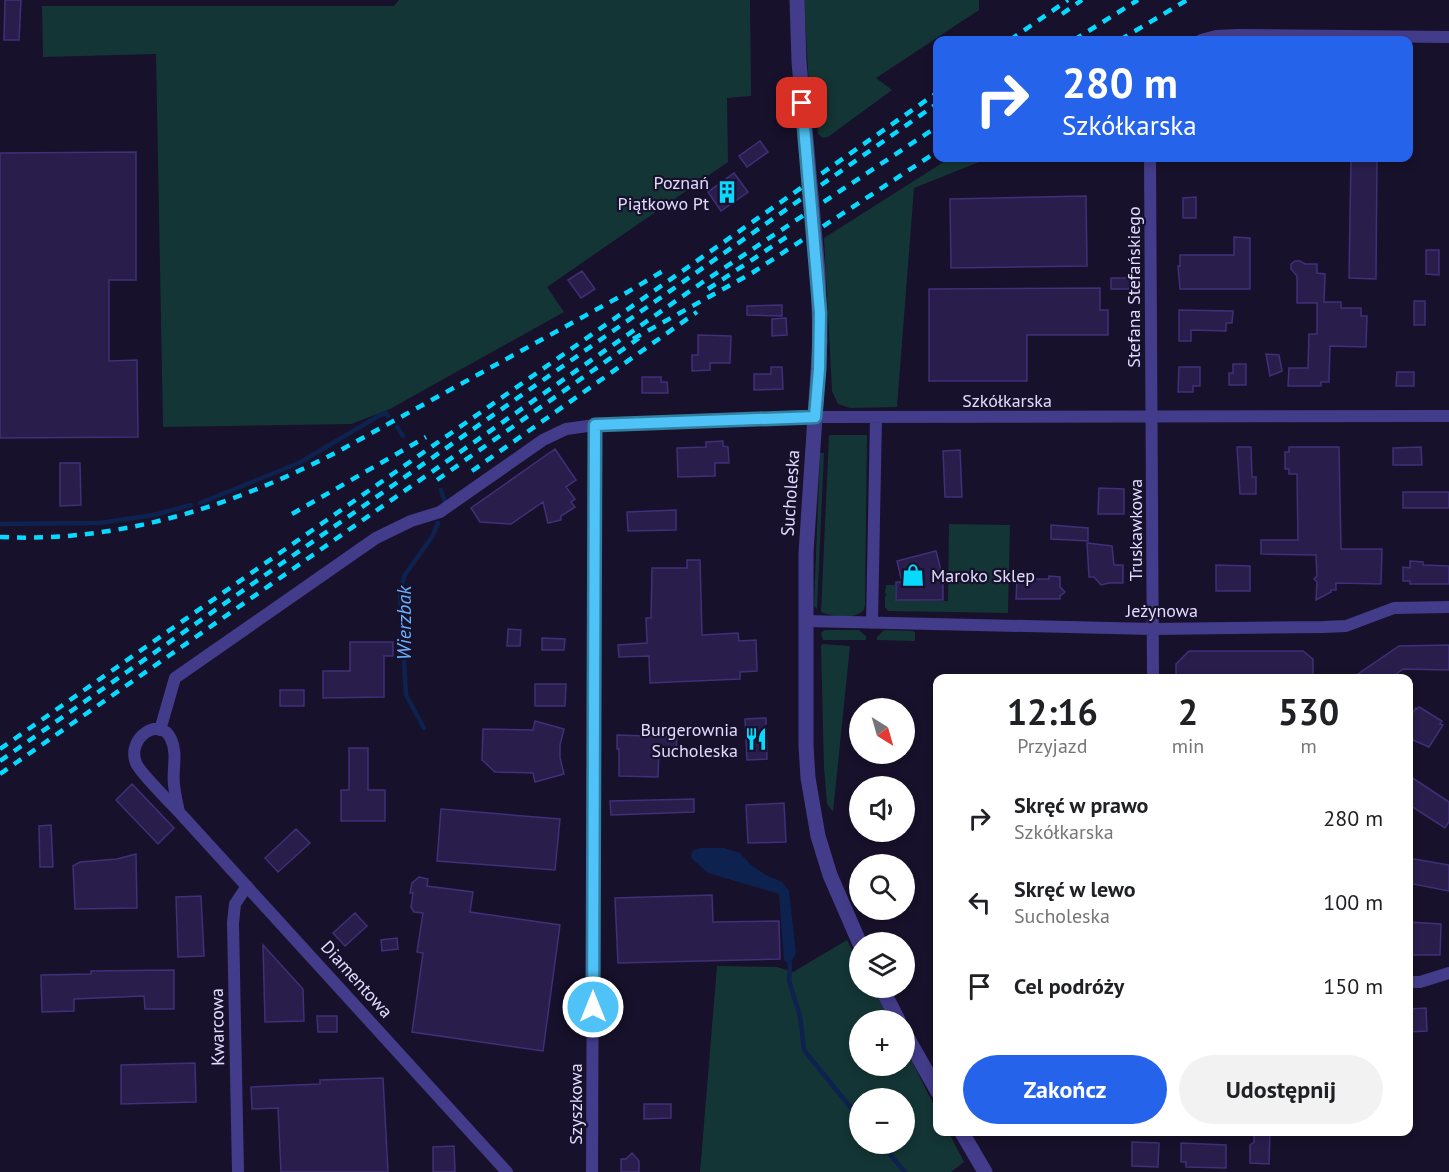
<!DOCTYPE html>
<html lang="pl">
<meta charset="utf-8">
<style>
body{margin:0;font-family:"PT Sans",sans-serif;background:#f2f2f2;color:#202124;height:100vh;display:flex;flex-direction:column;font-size:22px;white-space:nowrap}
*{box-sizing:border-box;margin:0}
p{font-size:20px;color:#757577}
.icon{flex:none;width:33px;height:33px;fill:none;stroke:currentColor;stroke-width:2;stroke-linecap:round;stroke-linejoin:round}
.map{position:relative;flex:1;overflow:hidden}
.sheet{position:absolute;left:933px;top:674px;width:480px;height:462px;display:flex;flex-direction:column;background:#fff;border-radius:12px;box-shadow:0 3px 9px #0003}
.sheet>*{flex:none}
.hud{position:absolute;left:933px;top:36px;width:480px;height:126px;border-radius:12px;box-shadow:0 3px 9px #0003;background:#2563eb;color:#fff;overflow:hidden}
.needle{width:39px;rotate:143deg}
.buttons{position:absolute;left:849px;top:698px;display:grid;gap:12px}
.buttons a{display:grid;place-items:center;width:66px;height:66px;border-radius:50%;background:#fff;box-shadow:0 3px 9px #0003;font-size:30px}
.pin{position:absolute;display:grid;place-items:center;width:51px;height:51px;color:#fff;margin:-26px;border-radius:12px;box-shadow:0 3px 9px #0006}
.me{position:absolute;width:66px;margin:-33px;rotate:0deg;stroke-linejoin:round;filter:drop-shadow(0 0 4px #0008)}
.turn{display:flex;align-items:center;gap:21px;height:126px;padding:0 30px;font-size:27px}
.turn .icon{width:78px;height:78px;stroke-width:2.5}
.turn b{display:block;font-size:42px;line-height:51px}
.eta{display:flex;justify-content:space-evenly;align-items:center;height:102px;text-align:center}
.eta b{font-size:36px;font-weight:700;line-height:42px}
.button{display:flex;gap:12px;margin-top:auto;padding:12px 30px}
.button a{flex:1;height:69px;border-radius:36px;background:#2563eb;color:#fff;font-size:24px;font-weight:700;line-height:69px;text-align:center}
.button a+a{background:#f2f2f2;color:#202124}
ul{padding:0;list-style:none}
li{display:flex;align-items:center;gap:18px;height:84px;padding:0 30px}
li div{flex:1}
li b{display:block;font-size:22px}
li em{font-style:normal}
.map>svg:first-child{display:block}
</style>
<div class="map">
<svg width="1449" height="1172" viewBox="0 0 1449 1172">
<rect width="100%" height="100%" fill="#17112b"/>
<path fill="#143535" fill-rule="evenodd" d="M399,0H750L751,96L727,98L728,162L547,287L564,312L390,409L351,424L163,427L156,54L43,57L42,6H394Z
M804,0H979V10L876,78L892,90L828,137L823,138L818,134L816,104H810Z
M950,158H989L914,188L897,407L850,408L838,404L832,391L824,238Z
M829,435H867L865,604L864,610C854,620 833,617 821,612Z
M820,453H824L817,609L814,606Z
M949,524L1010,525L1008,613L888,611L885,607V596L887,595L885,593L886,585H895V600L948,601Z
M825,630H859L866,636V640H823L821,633Z
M884,630L913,631L915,633V641L877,640V637Z
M823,644L850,646L833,812L827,804L824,767L821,646Z
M847,940L859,963L860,987H872L890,1020H860V1065H904L905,1048L937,1111L938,1131H948L964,1162L951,1172H700L717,966L777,967L793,972ZM860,1098H904V1143H860Z"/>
<path fill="#0d224e" d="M701,848H724L740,853L750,864L766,875L782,882L789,891L796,953L790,964L784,961L779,894L708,873L691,858L692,851Z"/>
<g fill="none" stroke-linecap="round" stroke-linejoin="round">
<path stroke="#0d224e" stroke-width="4.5" d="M397,427L403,436
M441,490L445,502
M200,503L299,463L380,415L386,413L388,416
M0,524L99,523L154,515L191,505
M424,728L406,695L400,596L404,576L432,537L438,523
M790,964L789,981L800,1016L804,1050L860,1119
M880,1143L905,1172"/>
</g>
<path fill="#291d4c" stroke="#412f78" stroke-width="1.5" d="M5,0H21L19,40H4Z
M760,141L768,152L747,167L739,156Z
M136,152V280H109V361L137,360L138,437L0,438V153Z
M1351,158H1377L1376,279L1349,278Z
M734,173L748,192L721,211L708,192Z
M1086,196L1087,266L951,268L950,199Z
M1196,197V218H1183V198Z
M1234,237L1250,238V289H1180L1178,266H1180V255H1234Z
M1426,250H1439V275L1426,274Z
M1295,261H1300L1305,264H1317V273L1325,274L1324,302H1341V308H1361V316H1367L1366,347L1330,346L1329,382H1321V386H1288L1289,368H1308L1309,334H1317V303H1297V276L1291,269V264Z
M582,271L595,289L581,298L568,280Z
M1111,278H1131V289H1111Z
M1100,288V310H1108V335H1027V381H929V289Z
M1414,301H1425V325H1414Z
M782,305V316L747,315V306Z
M1179,310L1233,311L1232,323H1226V331L1191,330V341H1179Z
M786,318L787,335L772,336V319Z
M698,335L731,336L730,363H710V370L692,371V355H698Z
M1266,354L1279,355L1282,371L1270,376Z
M1233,364H1246V385H1229V373H1233Z
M771,367H782L783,389L754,390V374H771Z
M1179,367H1200V386H1193V392H1178Z
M1397,372H1414V386H1396Z
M642,377H661V382H667L668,393H642Z
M723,441V446L728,447L729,463H715V476L678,477L677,448L706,447V442Z
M1237,447H1251L1252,477H1256V494H1240Z
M1289,447H1339L1341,549H1382L1381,584L1336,583V590H1331V592L1316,600L1317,582L1314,579L1317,576L1316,555L1261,554V540H1298L1297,474H1289V469H1285V452H1289Z
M1421,447L1422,465H1393V448Z
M555,449L576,480L566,487L575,499L571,502L575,507L561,516V520L548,523L543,502L511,524L480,522L471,508Z
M960,450L962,497H945L943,451Z
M60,463H80L81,505L60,506Z
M1099,488L1124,489V514H1098Z
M1403,492H1449V508H1403Z
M676,510V530L628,531L627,512Z
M1051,525L1088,528V541L1051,539Z
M1087,543L1112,546L1114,565H1123V583H1109L1101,585L1094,577H1089Z
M936,551L943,578V600H896V582H902L897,561Z
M687,560H700L702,635L738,633L739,641L756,640L757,671L740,672V679L650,683L649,656L619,657L618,645L647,643L646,618H651L652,568H687Z
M1410,561L1423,562V565L1449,566V584H1410V581H1403V567L1410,568Z
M1216,565L1250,566V591H1216Z
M1049,576L1060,577V587L1065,592L1060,596V599H1016L1017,579H1049Z
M508,629L521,630L520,646H507Z
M542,638L565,639L564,650H542Z
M350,642H393V656H384V697L323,698V671H350Z
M1449,645V670L1403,669L1391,678H1352L1399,646Z
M1189,651H1303L1313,659V678H1176V664Z
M535,684H566L565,706H535Z
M280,690H304V706H280Z
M1419,707L1442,721L1440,724L1443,725L1429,747L1408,738V719L1416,708L1417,709Z
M766,718L767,759L747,760L745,719Z
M535,721L564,729L560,745V758L564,774L535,782L533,773L495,772L482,760L483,729L533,730Z
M617,735L677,737L676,750H659L658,777L619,776V749H617Z
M349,748H368V790H385V821H341V790H349Z
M1408,775L1449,802V822L1445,828L1408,804Z
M132,784L174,828L158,844L116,800Z
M694,799V812L611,815L610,801Z
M784,803L786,842L748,843L746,805Z
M441,809L560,819L555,870L437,861Z
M51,825L53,867H40L39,826Z
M296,829L310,843L278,872L265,858Z
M136,854L137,908L75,909L73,866L80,862L117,859Z
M1408,858L1449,865V891L1408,883Z
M419,877L428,879L427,886L473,892L470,912L560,925L543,1051L412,1032L423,953L417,952L423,913L414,912L411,907L413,893H410L412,883Z
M712,895L713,922L779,921L780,959L618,963L615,898Z
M201,896L204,956L178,957L176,897Z
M355,913L367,926L345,946L333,933Z
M1409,922L1441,924L1440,955H1408Z
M397,938L398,949L382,951L381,940Z
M263,945L303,989L304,1021L265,1022Z
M174,970V1009H145L144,996L74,999V1011L42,1012L41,975L91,974V971Z
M1426,1008L1427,1031L1408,1032V1009Z
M317,1016H337V1032H318Z
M195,1063L196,1102L121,1104V1065Z
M383,1078L388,1172H281L278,1108L252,1109L251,1087L320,1084V1080Z
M644,1104H671V1118L644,1119Z
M1254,1131H1270L1269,1164L1250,1163V1145L1254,1142Z
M1132,1142L1159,1143L1158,1167L1132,1166Z
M1181,1143L1226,1145V1168L1186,1167V1162H1181Z
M454,1146L455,1172H433V1147Z
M632,1153L639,1161V1172H621V1159H626Z"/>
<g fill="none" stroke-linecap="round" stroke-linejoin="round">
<path stroke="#433c8a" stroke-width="12" d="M1201,40L1216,36L1238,35L1449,37
M1150,158L1153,678
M806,621L1153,629L1323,627L1346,626L1394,608L1449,607
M872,623L876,417
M160,730L175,678L376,538L411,521L440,512L543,440L566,429L595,425L815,417L1449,416
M179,812C170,802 140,773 136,763C126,738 160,715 171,739C178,754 172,769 174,785C175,794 177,803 179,812L507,1172
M1408,982H1420L1449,973
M238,1172L233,923L235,904L247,886
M592,1172L595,425"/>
<path stroke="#433c8a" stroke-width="15" d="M797,0L799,62L818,272L820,341L806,553V746L808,778L818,836L830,875L860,944
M881,987L898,1020
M904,1032L938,1092
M961,1131L985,1172"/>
<path stroke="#07d9ff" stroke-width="4.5" stroke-dasharray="9 8" stroke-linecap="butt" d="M1062,14L1082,0
M1010,40L1068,0
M1074,40L1138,0
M1120,40L1187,0
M708,289L788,236
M633,339L752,273L938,151
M472,471L697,312
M437,480L642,336
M292,514L426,437
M0,537C119,543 233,506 337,452L621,296L668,268
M0,749L938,92
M0,761L938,103
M0,774L700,284L938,126"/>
</g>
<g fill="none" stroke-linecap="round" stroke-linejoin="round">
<g stroke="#337fa1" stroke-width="15">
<path id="route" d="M593,1007L595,425L815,417L819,369L820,313L802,103"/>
</g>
<use href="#route" stroke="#4fc3f7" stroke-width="10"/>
</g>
<defs>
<g id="building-bare" transform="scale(1.8)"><path d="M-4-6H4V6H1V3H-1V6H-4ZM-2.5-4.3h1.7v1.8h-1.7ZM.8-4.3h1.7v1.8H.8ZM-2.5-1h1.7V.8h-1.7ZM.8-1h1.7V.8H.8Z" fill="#07d9ff" stroke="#17112b" stroke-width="2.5" paint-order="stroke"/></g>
<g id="shop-bare" transform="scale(1.8)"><path d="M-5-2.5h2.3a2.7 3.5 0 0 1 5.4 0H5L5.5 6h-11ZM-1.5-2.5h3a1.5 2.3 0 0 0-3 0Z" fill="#07d9ff" stroke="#17112b" stroke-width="2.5" paint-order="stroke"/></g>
<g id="restaurant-bare" transform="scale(1.8)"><path d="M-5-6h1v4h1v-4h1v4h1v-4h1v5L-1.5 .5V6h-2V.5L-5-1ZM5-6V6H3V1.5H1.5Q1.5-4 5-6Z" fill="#07d9ff" stroke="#17112b" stroke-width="2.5" paint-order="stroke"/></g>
</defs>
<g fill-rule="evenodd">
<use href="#building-bare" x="727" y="192"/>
<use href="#shop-bare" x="913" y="575"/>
<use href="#restaurant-bare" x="756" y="739"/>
</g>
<g text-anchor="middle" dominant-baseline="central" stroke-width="4.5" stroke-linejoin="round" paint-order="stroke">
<g font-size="18" fill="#e1dbff" stroke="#17112b" text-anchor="end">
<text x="709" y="182">Poznań<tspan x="709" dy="21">Piątkowo Pt</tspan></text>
<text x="931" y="575" text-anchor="start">Maroko Sklep</text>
<text x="738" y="729">Burgerownia<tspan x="738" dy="21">Sucholeska</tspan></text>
</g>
<g font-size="18" fill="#e1dbff" stroke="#17112b">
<text transform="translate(1133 287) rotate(-90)">Stefana Stefańskiego</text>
<text x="1007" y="400">Szkółkarska</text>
<text transform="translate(790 493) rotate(-86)">Sucholeska</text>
<text transform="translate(1135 530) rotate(-90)">Truskawkowa</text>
<text x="1162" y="610">Jeżynowa</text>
<text transform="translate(357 979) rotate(48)">Diamentowa</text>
<text transform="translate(217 1027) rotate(-91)">Kwarcowa</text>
<text transform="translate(575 1104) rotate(-90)">Szyszkowa</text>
</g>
<g font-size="20" font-style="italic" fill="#69b2ff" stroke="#17112b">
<text transform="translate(404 623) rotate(-90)">Wierzbak</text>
</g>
</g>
</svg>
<div class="buttons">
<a><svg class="needle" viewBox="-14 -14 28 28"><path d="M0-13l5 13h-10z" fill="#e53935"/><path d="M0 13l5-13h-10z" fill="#757577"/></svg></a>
<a><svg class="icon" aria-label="sound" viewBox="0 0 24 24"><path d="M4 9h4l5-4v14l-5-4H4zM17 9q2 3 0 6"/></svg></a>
<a><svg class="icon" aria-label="search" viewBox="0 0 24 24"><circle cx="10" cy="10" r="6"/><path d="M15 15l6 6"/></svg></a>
<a><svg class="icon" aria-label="layers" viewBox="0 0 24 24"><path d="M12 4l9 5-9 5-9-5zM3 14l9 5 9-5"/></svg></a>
<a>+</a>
<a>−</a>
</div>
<div class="pin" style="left:802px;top:103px;background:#d93025"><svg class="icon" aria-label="arrive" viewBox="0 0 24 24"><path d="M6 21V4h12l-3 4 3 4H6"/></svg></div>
<svg class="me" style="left:593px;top:1007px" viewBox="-20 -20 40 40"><circle r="17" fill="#4fc3f7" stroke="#fff" stroke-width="3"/><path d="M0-11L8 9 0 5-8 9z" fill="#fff"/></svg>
<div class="hud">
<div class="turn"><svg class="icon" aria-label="right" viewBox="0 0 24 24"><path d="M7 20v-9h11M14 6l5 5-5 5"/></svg><div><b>280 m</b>Szkółkarska</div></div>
</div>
<section class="sheet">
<div class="eta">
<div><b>12:16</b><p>Przyjazd</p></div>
<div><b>2</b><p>min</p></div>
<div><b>530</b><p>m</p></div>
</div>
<ul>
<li><svg class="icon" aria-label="right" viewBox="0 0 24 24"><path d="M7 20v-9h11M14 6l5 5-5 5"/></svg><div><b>Skręć w prawo</b><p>Szkółkarska</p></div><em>280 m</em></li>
<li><svg class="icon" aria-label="left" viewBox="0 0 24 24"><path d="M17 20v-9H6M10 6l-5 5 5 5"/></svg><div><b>Skręć w lewo</b><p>Sucholeska</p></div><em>100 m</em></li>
<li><svg class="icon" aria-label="arrive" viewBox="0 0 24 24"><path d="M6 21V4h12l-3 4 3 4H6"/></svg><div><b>Cel podróży</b></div><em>150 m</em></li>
</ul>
<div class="button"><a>Zakończ</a><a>Udostępnij</a></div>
</section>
</div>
